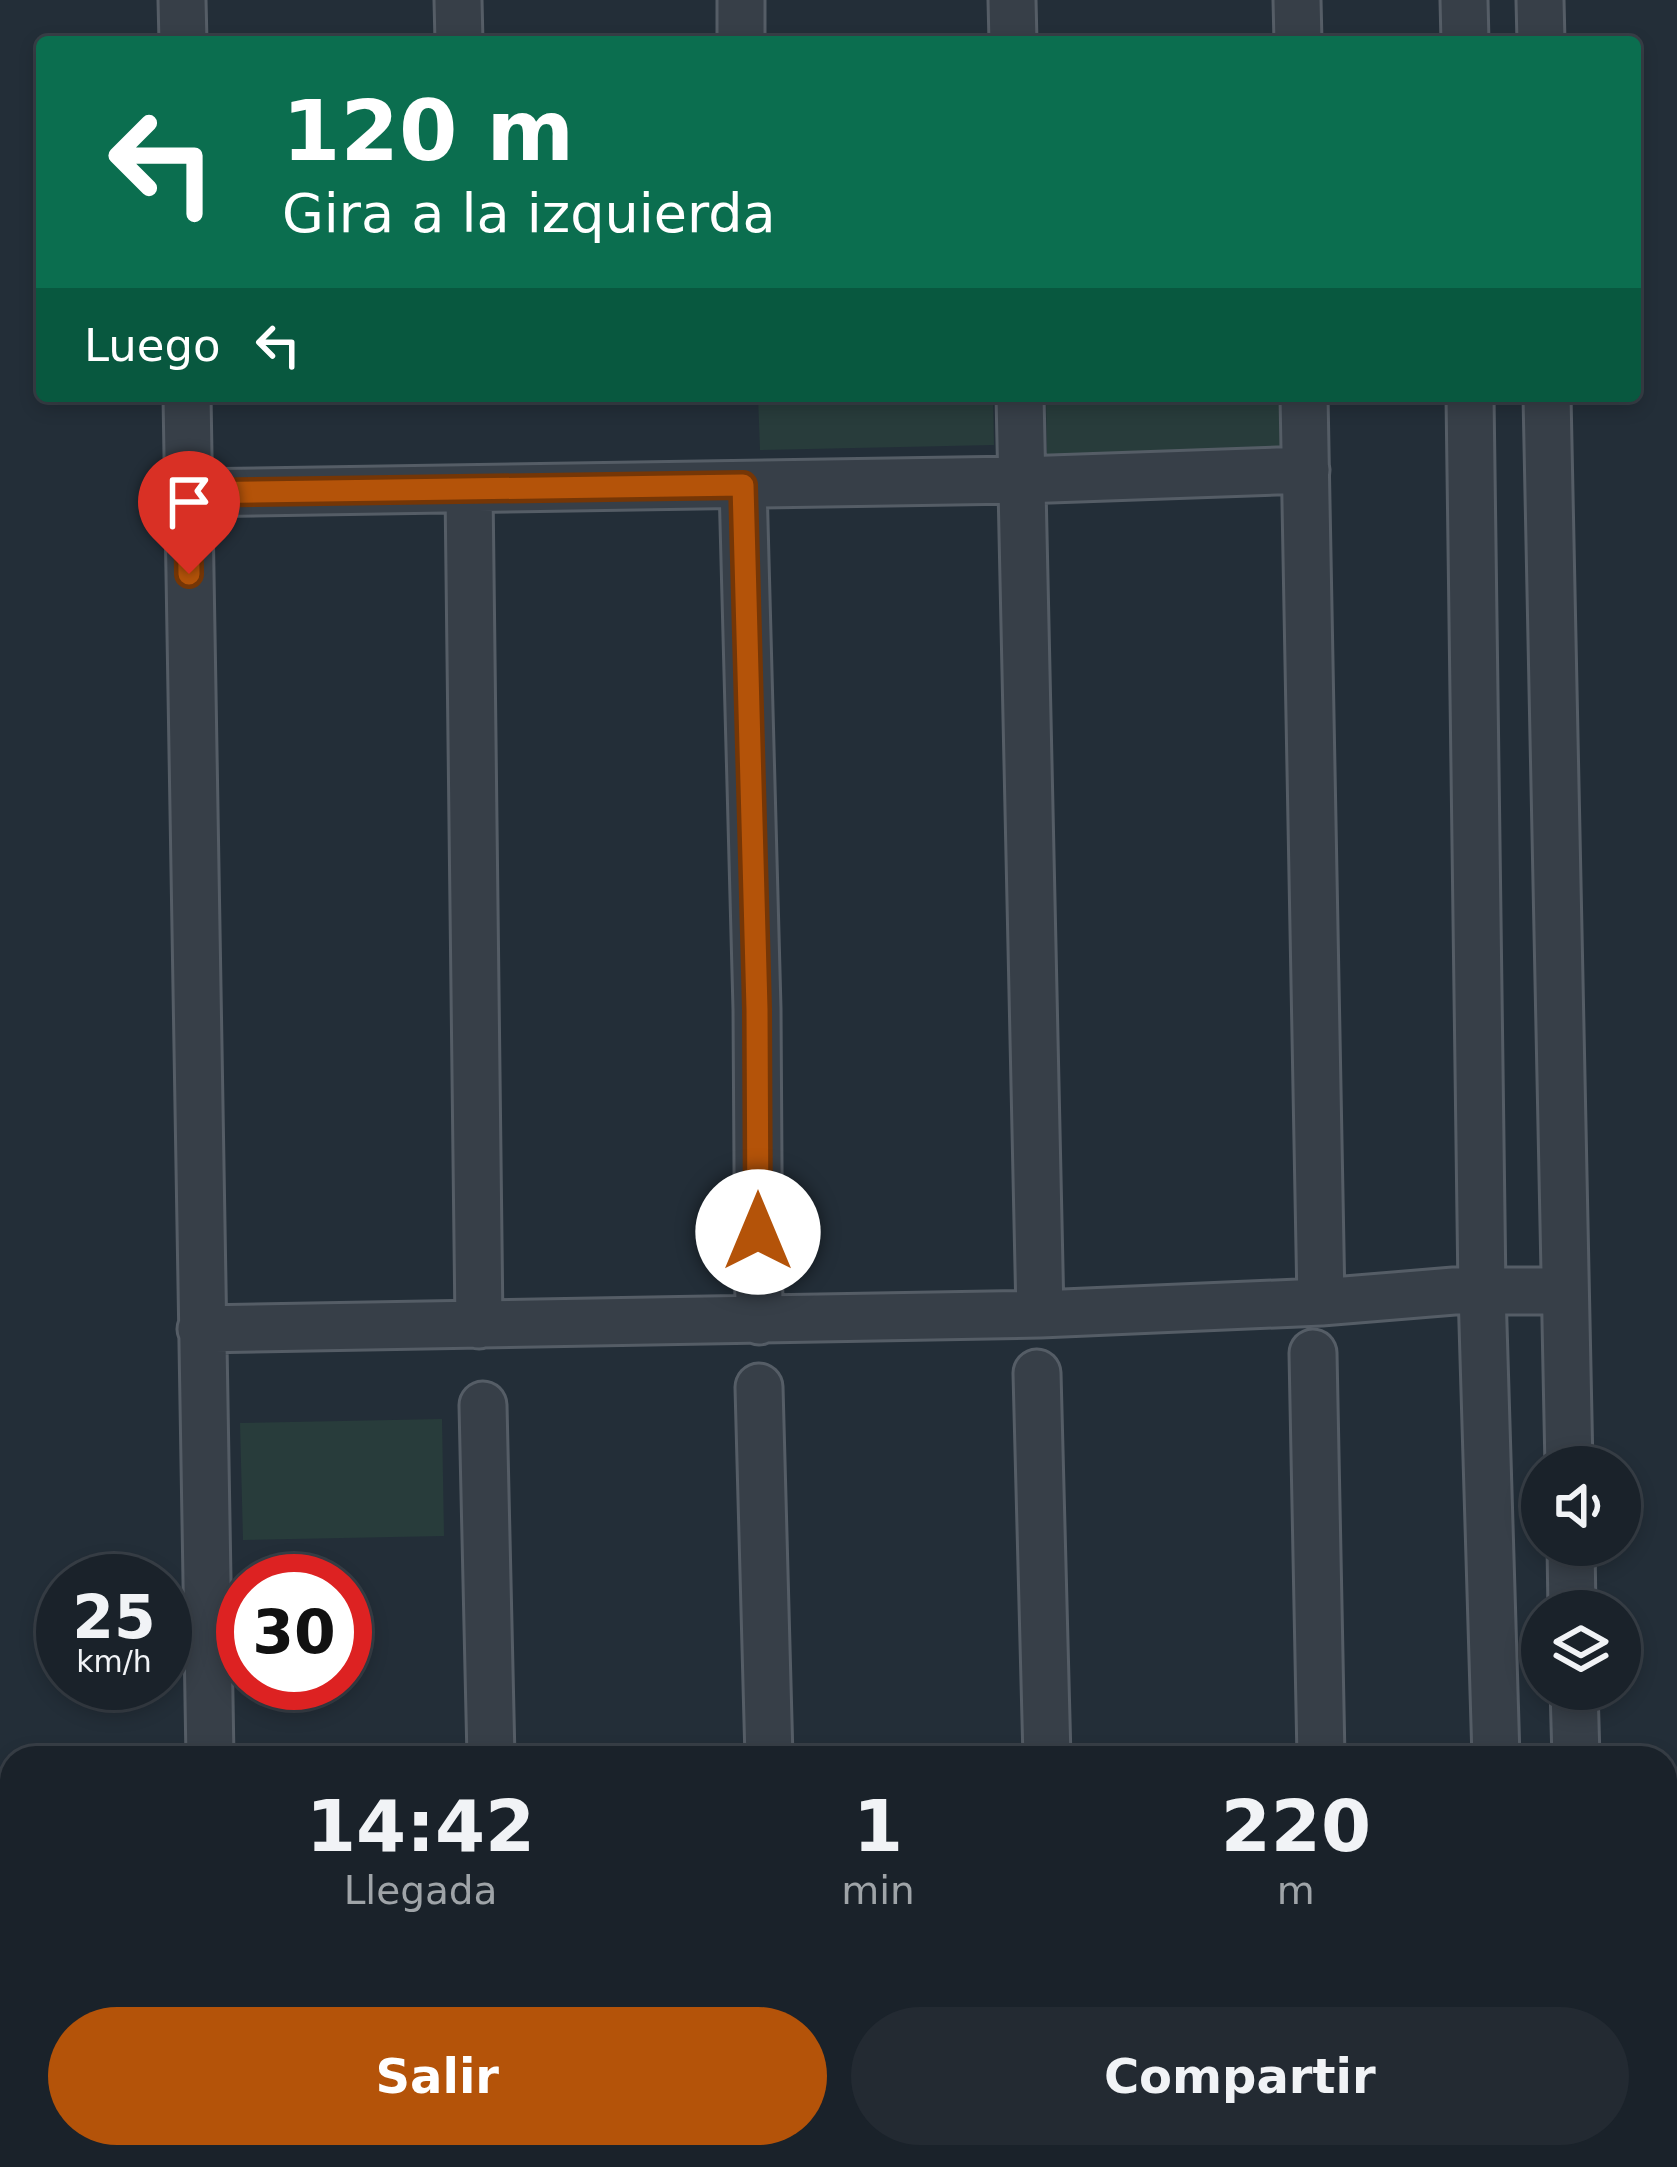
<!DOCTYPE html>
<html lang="es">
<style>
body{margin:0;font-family:"DejaVu Sans",sans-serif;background:#232a32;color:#f1f3f6;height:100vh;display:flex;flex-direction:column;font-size:45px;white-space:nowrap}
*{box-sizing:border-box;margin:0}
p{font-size:39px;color:#9fa4a8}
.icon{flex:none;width:66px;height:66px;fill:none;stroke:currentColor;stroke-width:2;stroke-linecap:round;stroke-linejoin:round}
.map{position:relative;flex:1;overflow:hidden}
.sheet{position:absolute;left:0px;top:1746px;width:1677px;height:423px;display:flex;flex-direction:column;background:#1a222a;border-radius:36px 36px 0 0;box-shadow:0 6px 18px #0003,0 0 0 3px #383f47}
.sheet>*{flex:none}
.hud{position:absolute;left:36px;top:36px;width:1605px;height:366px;border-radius:12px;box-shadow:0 6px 18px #0003,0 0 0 3px #383f47;background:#0b6e4f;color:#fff;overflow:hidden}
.tools{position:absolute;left:1521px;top:1446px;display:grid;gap:24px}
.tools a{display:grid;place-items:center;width:120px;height:120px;border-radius:50%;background:#1a222a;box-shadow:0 6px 18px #0003,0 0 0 3px #383f47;font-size:60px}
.speed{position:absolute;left:36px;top:1554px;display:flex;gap:24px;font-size:60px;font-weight:700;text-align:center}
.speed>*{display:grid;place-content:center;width:156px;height:156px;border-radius:50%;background:#1a222a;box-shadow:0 6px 18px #0003,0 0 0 3px #383f47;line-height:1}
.speed small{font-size:30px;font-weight:400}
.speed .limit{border:18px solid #d22;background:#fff;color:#111}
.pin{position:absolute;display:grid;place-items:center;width:102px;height:102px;color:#fff;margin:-123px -51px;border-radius:50% 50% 50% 0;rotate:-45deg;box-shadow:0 0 12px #0007}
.pin .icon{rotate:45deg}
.me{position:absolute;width:132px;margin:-66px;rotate:0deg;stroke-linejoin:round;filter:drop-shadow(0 0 9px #0008)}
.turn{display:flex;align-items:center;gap:42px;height:252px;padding:0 48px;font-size:54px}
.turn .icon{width:156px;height:156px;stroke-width:2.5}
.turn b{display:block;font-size:84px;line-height:102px}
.then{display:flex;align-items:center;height:114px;padding:0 48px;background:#0003;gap:24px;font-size:45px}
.eta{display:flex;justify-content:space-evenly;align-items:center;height:204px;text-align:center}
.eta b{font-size:72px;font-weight:700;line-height:84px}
.primary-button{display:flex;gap:24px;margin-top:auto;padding:24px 48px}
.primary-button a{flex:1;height:138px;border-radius:72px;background:#b45309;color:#fff;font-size:48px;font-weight:700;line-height:138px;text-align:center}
.primary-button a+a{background:#232a32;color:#f1f3f6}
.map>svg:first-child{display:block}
</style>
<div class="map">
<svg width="1677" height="2167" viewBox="0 0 1677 2167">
<rect width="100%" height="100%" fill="#232e38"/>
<path fill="#283c3b" d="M758,396H993L994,445L760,450Z
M1046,396H1281L1282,450L1047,455Z
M442,1419L444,1536L243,1540L240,1423Z"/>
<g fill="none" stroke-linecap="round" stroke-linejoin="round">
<g stroke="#555d66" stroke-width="51">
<path id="street" d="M182,0L183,42
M458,0L459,42
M741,0V42
M1012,0L1013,42
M1297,0L1298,42
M1464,0L1465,42
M1540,0L1541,42
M187,396L210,1758
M1020,396L1040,1314
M1304,396L1321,1302
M1470,396L1482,1291L1496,1758
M1547,396L1569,1467
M743,485L757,1009L759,1321
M469,489L479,1325
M188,493L1022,480L1306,470
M201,1329L1040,1314L1321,1302L1454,1291H1564
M1313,1353L1321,1758
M1037,1373L1047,1758
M759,1387L769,1758
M483,1405L491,1758
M1571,1545L1572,1611
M1574,1689L1576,1758
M1665,1991H1677
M219,2157V2167
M500,2157V2167
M780,2157L781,2167
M1057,2157V2167
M1330,2157V2167"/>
</g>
<use href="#street" stroke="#373f48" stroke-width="45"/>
</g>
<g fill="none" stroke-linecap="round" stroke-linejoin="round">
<g stroke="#753606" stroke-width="30">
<path id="route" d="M189,574L188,493L743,485L757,1009L758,1232"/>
</g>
<use href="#route" stroke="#b45309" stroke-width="21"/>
</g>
</svg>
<div class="tools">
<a><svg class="icon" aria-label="sound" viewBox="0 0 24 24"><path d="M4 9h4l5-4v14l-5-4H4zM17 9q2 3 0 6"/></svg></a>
<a><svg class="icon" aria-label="layers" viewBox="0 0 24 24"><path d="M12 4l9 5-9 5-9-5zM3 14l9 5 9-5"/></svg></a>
</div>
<div class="speed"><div>25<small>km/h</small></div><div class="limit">30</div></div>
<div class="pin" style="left:189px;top:574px;background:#d93025"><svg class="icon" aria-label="arrive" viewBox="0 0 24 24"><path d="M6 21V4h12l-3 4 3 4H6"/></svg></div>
<svg class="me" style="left:758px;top:1232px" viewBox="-20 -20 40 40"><circle r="19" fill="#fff"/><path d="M0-13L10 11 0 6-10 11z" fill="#b45309"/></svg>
<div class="hud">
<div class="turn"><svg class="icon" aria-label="left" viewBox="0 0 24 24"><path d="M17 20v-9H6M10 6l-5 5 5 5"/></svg><div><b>120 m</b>Gira a la izquierda</div></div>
<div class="then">Luego<svg class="icon" aria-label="left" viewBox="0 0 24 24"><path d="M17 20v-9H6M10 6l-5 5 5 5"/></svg></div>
</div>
<section class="sheet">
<div class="eta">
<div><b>14:42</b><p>Llegada</p></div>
<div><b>1</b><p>min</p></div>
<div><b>220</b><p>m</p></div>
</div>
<div class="primary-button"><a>Salir</a><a>Compartir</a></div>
</section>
</div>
